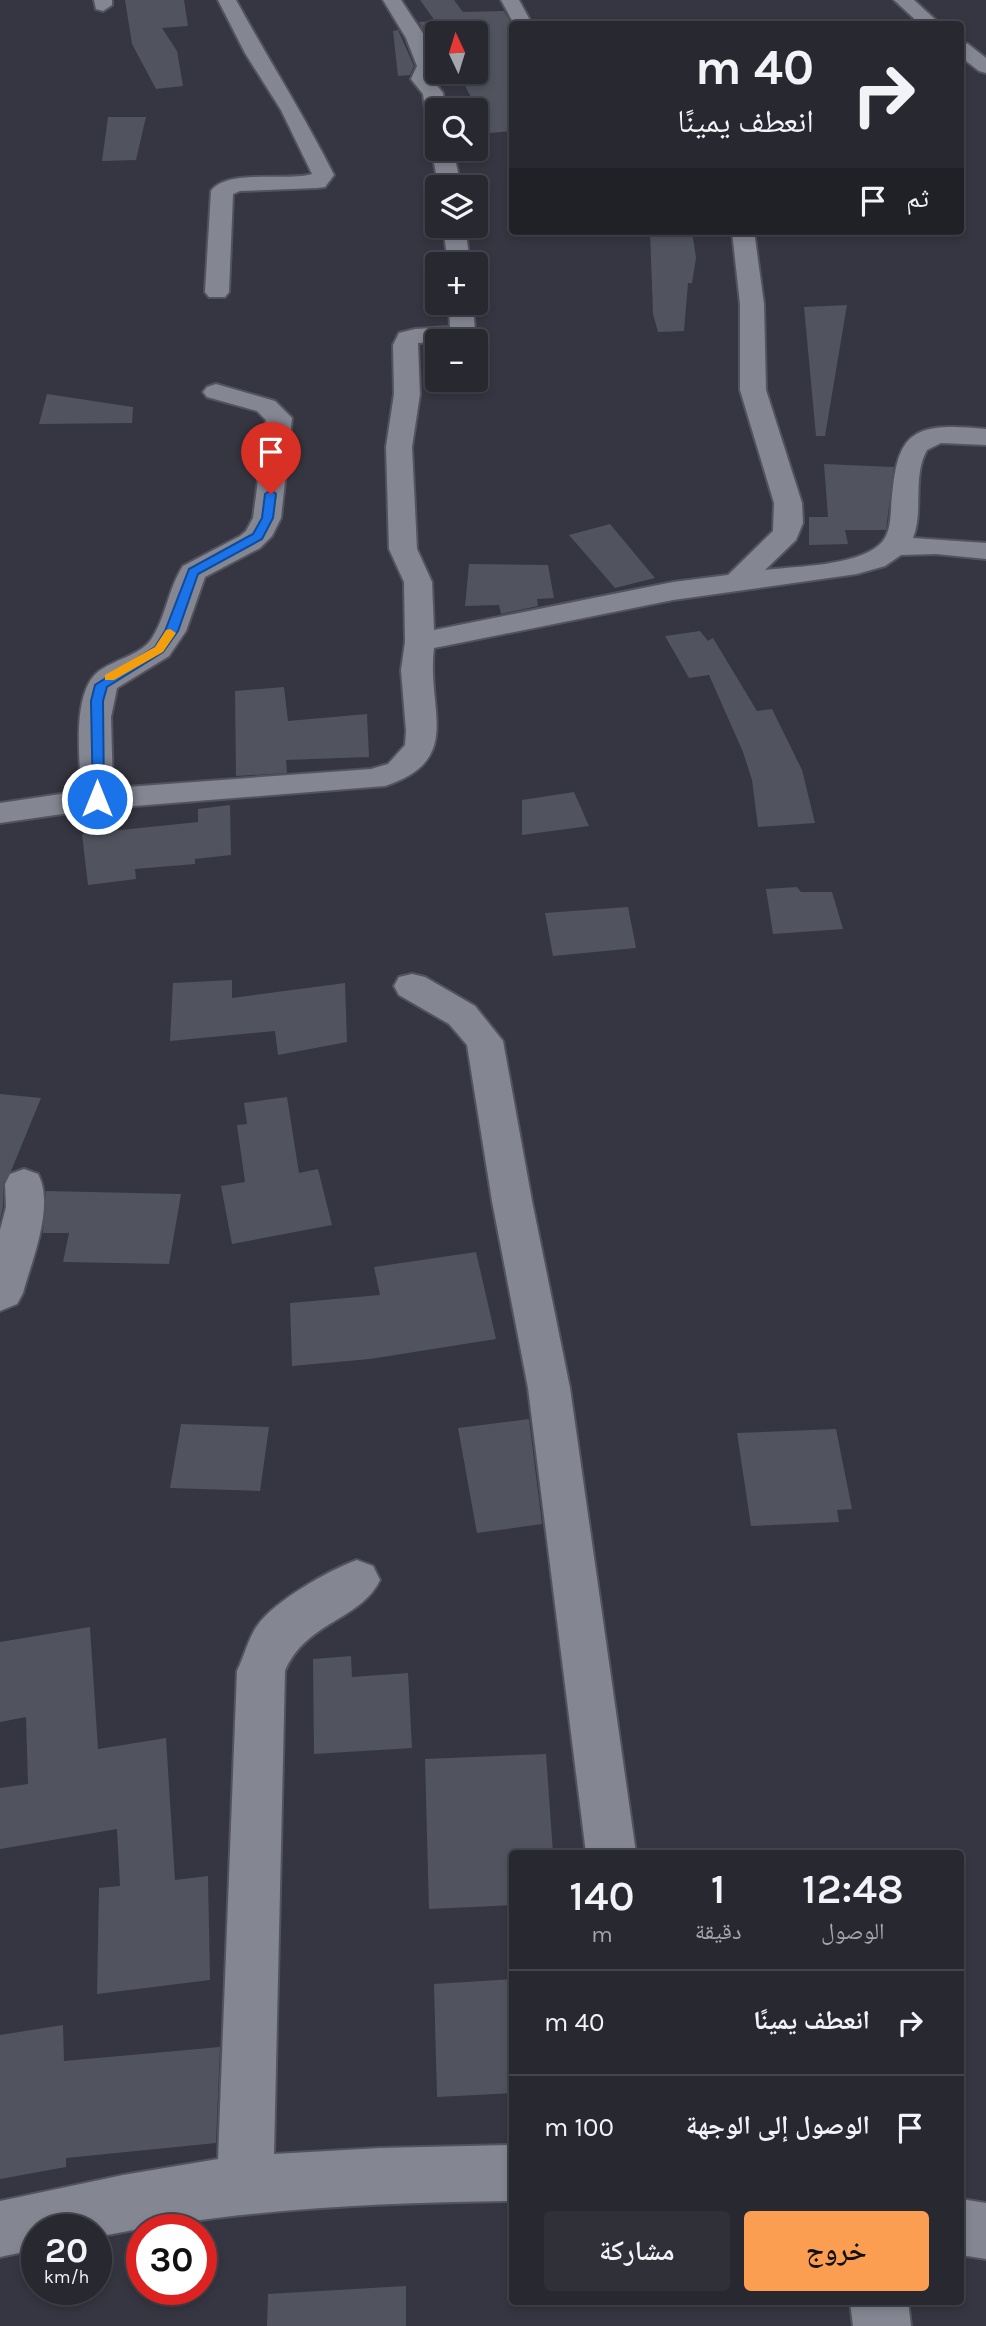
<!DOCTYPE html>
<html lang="ar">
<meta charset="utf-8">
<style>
body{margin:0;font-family:Karla,"Noto Naskh Arabic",sans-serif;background:#303039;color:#f1f3f6;direction:rtl;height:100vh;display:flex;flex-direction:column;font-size:26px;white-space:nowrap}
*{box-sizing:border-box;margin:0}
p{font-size:23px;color:#a5a6ab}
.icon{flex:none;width:38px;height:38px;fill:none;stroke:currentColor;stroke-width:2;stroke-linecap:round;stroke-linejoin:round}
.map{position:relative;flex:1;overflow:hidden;direction:ltr}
.drawer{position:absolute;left:509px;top:1850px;width:455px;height:455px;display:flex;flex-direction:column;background:#282831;border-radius:7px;box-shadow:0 4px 10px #0003,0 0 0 2px #44444d;direction:rtl}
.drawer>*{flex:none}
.banner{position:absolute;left:509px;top:21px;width:455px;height:214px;border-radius:7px;box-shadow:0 4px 10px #0003,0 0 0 2px #44444d;direction:rtl;background:#282831;color:#f1f3f6;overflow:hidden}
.needle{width:46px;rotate:356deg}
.buttons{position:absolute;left:425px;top:21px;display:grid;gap:14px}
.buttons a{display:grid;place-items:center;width:63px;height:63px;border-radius:7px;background:#282831;box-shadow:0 4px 10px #0003,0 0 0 2px #44444d;font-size:35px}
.speed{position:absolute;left:21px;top:2214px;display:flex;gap:14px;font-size:35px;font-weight:700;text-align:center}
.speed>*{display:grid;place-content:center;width:91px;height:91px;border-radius:50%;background:#282831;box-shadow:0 4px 10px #0003,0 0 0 2px #44444d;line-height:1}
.speed small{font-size:18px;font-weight:400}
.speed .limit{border:10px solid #d22;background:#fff;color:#111}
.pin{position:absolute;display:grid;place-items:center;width:60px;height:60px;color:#fff;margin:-72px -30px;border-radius:50% 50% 50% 0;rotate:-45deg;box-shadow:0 0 7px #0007}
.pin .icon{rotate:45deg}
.me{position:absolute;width:77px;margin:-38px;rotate:0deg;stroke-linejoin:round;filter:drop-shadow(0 0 5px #0008)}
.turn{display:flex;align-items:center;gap:24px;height:147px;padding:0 35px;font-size:32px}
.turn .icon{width:91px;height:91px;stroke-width:2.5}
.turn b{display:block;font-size:49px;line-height:60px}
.then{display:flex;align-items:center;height:66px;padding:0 35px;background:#0003;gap:14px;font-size:26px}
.eta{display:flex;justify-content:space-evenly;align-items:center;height:119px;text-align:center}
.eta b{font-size:42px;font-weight:600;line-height:49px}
.primary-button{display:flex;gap:14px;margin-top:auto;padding:14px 35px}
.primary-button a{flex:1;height:80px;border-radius:7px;background:#fb9e51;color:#111;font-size:28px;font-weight:600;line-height:80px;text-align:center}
.primary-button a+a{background:#303039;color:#f1f3f6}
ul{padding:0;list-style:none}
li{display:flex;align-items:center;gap:21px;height:105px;padding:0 35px;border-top:2px solid #44444d}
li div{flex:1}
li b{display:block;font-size:26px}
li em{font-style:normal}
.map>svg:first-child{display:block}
</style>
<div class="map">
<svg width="986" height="2326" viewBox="0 0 986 2326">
<rect width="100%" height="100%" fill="#353641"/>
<path fill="#51535e" d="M125,0H184L188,26L162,28L177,51L183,86L156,89L132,44Z
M420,0H454L463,12L504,11L513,26V131L490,133L464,84L440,85L438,82L436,74L438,71L476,72V33H438V60L419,22L435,21Z
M398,30L414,66L410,75L398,76L393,31Z
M108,117H146L136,160L102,161Z
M650,231H692L696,258L692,283H688L684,331L658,332L653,314Z
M847,305L825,436H816L804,307Z
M47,394L133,407L132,423L39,424Z
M824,464L894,467L886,530H845L848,544L809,545V517H828Z
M610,524L655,578L615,588L569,535Z
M469,564L548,565L554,598L537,599L538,606L501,614L499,605L465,606Z
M700,631L708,641L713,638L757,711L772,709L802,770L815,823L758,827L752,780L743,752L709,675L689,678L665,636Z
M284,687L288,721L367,714L369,757L286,760L287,773L236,776L235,691Z
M574,792L589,826L522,835V800Z
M230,805L231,855L195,859V864L135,869L136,879L88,885L82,834L198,822V809Z
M797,887L801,892H832L843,929L773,934L766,889Z
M628,907L636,948L553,956L545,913Z
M232,980V998L345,983L347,1042L278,1055L275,1031L170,1041L173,983Z
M0,1094L41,1098L11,1171L3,1183V1207L0,1220Z
M287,1097L299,1173L318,1169L332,1225L232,1244L221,1186L245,1182L237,1125L247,1124L244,1103Z
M46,1191L181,1194L169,1264L63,1262L69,1233H43Z
M476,1252L496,1339L370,1359L292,1366L290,1303L380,1295L374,1267Z
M529,1419L542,1524L477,1533L458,1428Z
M181,1424L269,1427L260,1491L170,1488Z
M836,1429L852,1509L837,1510L839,1522L751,1526L737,1433Z
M90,1627L98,1749L166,1738L175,1880L208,1876L210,1980L97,1994L99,1888L120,1886L117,1829L0,1849V1788L28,1784L26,1717L0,1722V1642Z
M351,1656L352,1677L408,1673L412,1748L314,1754L313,1659Z
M546,1754L553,1853H513V1905L429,1909L425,1759Z
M513,1979V2093L437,2097L434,1984Z
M63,2025L64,2061L220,2047L216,2143L66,2158V2167L0,2179V2035Z
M406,2286V2326H267L268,2294Z"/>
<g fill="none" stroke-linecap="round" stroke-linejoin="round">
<g stroke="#52535c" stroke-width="4">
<path id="street" d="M94,0H112V5L103,11L96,9Z
M218,0H236C268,59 304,115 334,175L325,187L317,188L240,191L233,194L229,292L225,297H209L205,292L211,191C227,168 287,182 312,174L281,110L245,53Z
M383,0H401L426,38L437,66L431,78L443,93L445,110H438V137L431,135L428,131L423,94L411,79L417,66L406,38Z
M501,0H519L532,24H514Z
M894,0H914L940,24H920Z
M961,42L968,44L986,58V73L979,71L961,57Z
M438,144V149H453L461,187H439L431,149Z
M443,226H465L470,264H448Z
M732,231H754L764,304L766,390L802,503L803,523L796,540L765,570C797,566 855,566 879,545C889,537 890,523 891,511C896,434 907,421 986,429V445L941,443L927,450C912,477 924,510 913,538L986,543V559L936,554L901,555L885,566L857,574L673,600L434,648C426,709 465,760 385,786L97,809L0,823V803L81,791C80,760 71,692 99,671C114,660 139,655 150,641C166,619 168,588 183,566L240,536L246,531L253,518L266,420L257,411L207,397L203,392L207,387L216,384L275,401L292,418L281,518L272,536L260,548L205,577L186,631L169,656L117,688L111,717L113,788L371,769L388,764L405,745L406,731L401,670L405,642L404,582L389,549L386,447L394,394L393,345L399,333L415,329L450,327L449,303H473L475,334L472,339L418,343L420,394L412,447L417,549L432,582L434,630L673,582L728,575L773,531L774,503L740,390V304Z
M412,974L425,977L475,1006L503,1041L532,1201L570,1388L636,1853H586L528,1388L492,1201L467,1045L449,1024L399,995L394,986L399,977Z
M24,1169L38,1174C55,1206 32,1259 23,1293L17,1304L0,1311V1230L6,1207L5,1184L10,1174Z
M357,1560L373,1566L380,1580C361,1620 305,1622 285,1671L274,2154L380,2148L513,2145V2201C370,2203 237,2209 96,2237V2230H37V2249L0,2257V2201L123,2175L218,2159L237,1671C244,1657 248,1639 257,1626C274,1601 329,1570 357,1560Z
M961,2199L986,2203V2259L961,2255Z
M850,2301H908L911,2326H853Z"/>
</g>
<use href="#street" fill="#848692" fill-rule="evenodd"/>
</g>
<path fill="#1a73e8" stroke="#114b97" stroke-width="2" d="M271,490L276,494L273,518L262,539L198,574L178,631L163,652L107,687L103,701L104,799L102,802H93L91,701L95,685L155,647L165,631L189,569L253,534L262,518L265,494Z"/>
<path fill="#f59e0b" d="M170,629L176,633L163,652L114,680H105V675L155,647L166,630Z"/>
</svg>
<div class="buttons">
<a><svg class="needle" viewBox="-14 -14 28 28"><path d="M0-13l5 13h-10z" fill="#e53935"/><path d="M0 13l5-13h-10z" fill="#a5a6ab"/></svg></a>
<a><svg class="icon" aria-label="search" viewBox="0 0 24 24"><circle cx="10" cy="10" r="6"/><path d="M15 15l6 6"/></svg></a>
<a><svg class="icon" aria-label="layers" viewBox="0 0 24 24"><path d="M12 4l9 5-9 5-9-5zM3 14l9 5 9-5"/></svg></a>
<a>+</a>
<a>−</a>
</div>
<div class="speed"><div>20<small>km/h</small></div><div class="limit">30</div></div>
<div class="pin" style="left:271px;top:494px;background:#d93025"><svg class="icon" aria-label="arrive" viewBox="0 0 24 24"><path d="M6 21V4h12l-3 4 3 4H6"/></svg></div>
<svg class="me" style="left:97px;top:799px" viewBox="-20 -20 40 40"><circle r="17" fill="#1a73e8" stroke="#fff" stroke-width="3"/><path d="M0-11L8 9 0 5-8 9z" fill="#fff"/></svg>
<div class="banner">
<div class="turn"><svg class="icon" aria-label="right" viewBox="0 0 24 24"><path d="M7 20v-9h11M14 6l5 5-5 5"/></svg><div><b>40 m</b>انعطف يمينًا</div></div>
<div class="then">ثم<svg class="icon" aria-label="arrive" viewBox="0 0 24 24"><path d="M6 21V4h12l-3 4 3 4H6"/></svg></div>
</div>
<section class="drawer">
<div class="eta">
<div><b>12:48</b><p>الوصول</p></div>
<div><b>1</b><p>دقيقة</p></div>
<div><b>140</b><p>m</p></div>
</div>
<ul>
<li><svg class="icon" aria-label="right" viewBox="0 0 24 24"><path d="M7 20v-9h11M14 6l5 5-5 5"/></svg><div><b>انعطف يمينًا</b></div><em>40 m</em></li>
<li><svg class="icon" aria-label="arrive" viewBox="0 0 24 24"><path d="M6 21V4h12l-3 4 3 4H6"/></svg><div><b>الوصول إلى الوجهة</b></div><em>100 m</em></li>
</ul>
<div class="primary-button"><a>خروج</a><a>مشاركة</a></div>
</section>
</div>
